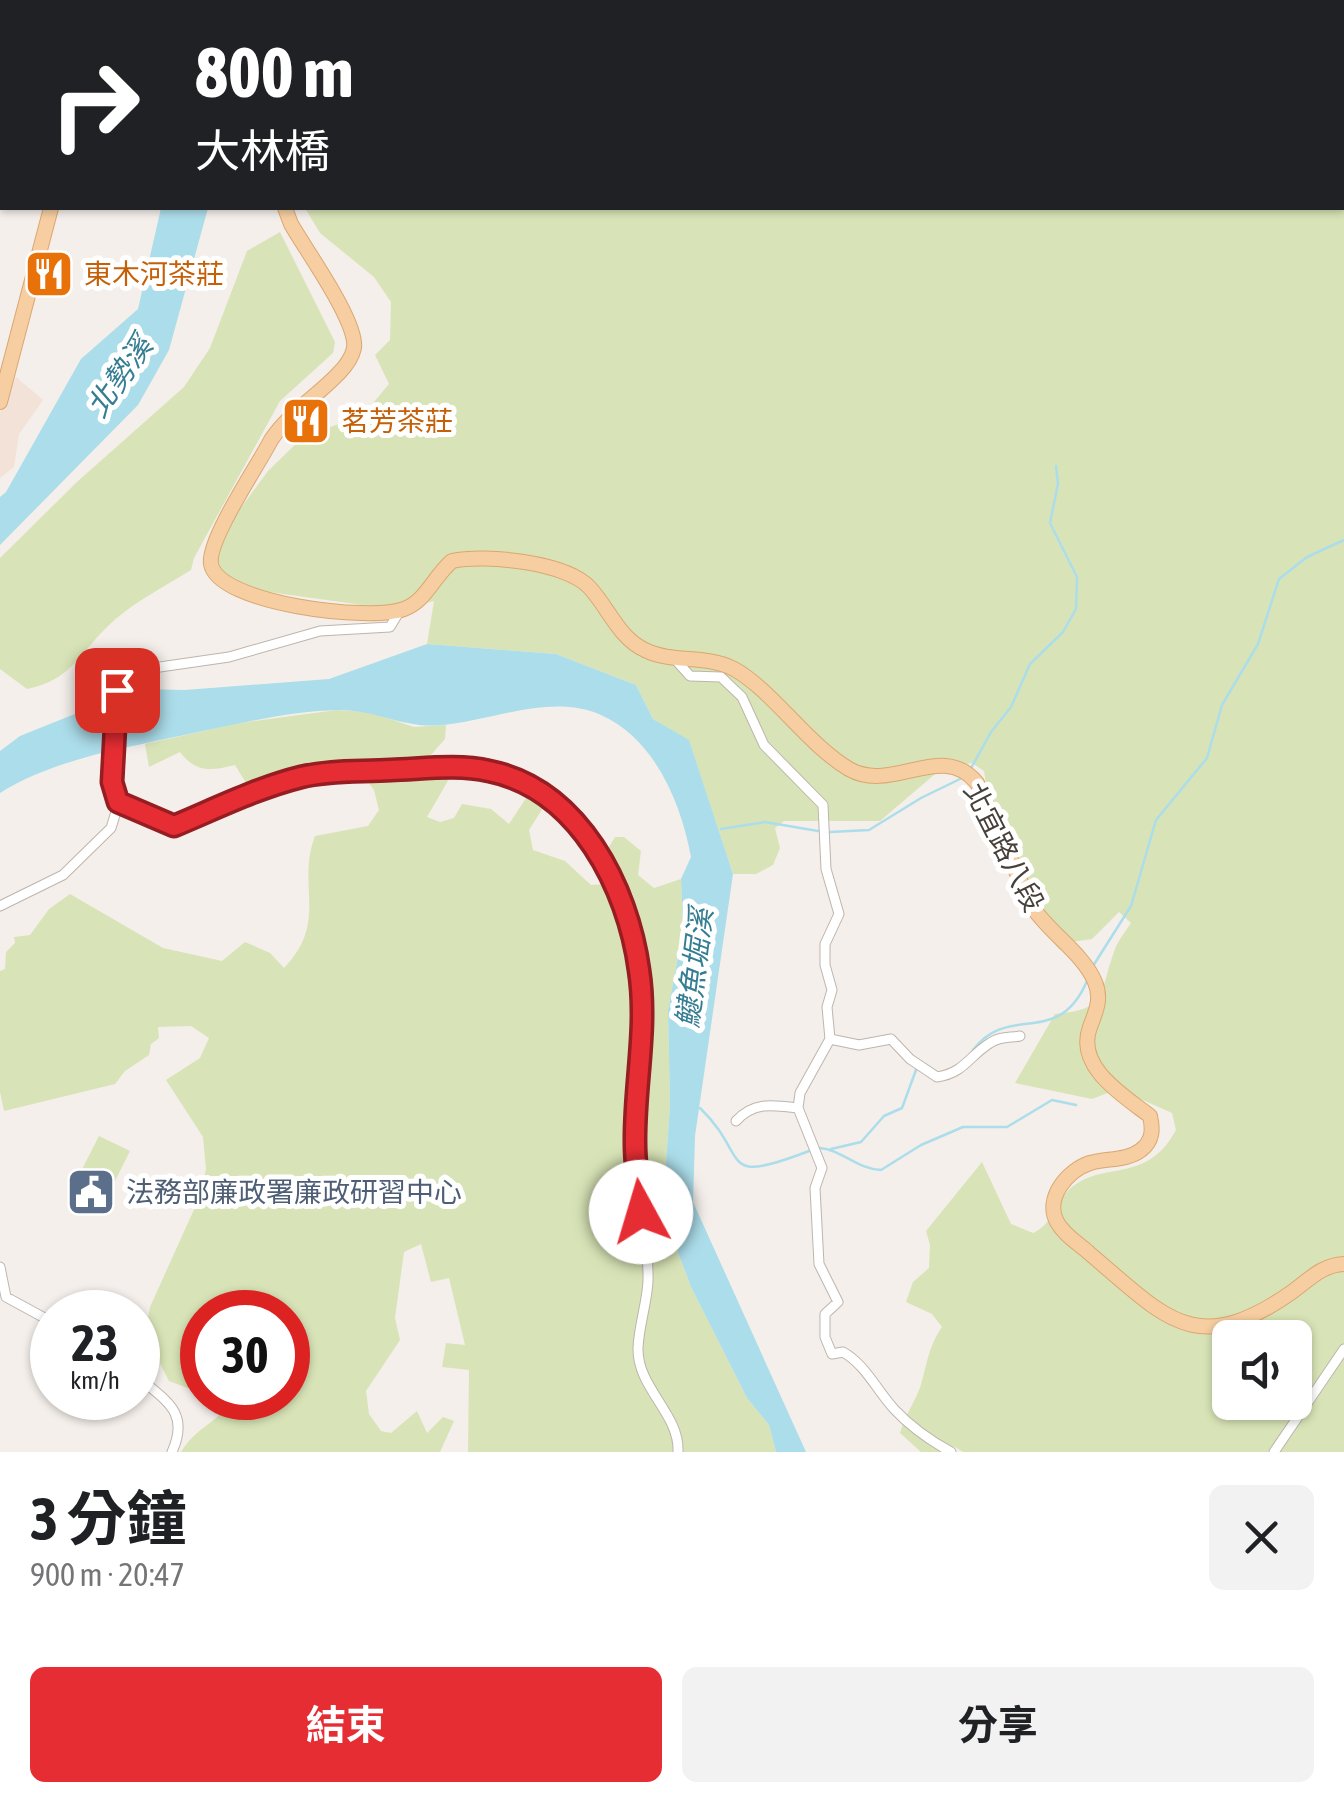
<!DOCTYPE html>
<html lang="zh-TW">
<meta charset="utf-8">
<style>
body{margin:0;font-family:"Asap Condensed","Noto Sans TC",sans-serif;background:#f2f2f2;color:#202124;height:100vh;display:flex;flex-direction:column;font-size:38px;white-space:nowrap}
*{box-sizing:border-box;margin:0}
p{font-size:32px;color:#757577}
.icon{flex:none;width:55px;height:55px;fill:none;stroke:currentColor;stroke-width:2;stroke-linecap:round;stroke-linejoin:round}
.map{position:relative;height:1452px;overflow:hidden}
.sheet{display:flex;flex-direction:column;background:#fff;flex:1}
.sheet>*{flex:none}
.hud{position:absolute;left:0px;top:0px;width:1345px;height:210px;box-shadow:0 2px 8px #0004;background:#202124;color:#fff;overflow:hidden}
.fabs{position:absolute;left:1212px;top:1320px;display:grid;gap:20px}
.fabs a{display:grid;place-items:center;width:100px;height:100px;border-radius:15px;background:#fff;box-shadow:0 2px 8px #0004;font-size:50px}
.speed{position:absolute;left:30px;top:1290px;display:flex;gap:20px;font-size:50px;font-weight:700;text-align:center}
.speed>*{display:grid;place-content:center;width:130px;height:130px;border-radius:50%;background:#fff;box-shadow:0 2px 8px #0004;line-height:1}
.speed small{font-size:25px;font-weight:400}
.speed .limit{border:15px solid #d22;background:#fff;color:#111}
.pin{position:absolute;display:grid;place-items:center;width:85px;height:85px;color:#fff;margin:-42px;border-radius:20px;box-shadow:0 5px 15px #0006}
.me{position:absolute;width:110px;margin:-55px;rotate:354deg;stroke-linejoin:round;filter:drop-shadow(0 0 8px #0008)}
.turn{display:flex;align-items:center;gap:35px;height:210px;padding:0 30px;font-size:45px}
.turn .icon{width:130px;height:130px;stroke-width:2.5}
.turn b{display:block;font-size:70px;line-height:85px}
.round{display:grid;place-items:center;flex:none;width:105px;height:105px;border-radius:15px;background:#f2f2f2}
.overview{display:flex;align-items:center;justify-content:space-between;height:170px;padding:0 30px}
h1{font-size:60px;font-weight:700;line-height:75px}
.cta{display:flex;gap:20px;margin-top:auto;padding:20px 30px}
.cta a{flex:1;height:115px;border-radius:15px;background:#e72d34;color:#fff;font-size:40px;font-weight:700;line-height:115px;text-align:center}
.cta a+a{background:#f2f2f2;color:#202124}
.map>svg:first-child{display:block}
</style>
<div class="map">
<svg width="1344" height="1452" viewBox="0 0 1344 1452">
<rect width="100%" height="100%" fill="#f4efea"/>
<path fill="#f3e2d7" d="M16,377L43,400L19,434L14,467L0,478V412Z"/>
<path fill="#d8e4b7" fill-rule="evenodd" d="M325,0H1344V1452H963L955,1447L942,1452H921L900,1433C905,1416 914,1403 920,1388C927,1365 928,1347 942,1327L932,1314L906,1302L913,1282L929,1268L930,1245L926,1231L982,1162L1011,1224L1033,1233C1053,1224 1054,1205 1068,1191C1101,1158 1145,1187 1176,1130L1172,1113L1118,1089L1092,1099L1015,1083L1055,1014C1109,1009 1098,996 1114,952C1117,942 1125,932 1131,923L1119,912L1092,939L1071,942L1060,950C1035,926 1042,895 1009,874L991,814L984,771L972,763L941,769L880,821H784L775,828L780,848L773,865L756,874H733L689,741L653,719L636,685L556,654L427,644L434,601L399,610L233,587L211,558L229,524L268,471L303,437L363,415L389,384L375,355L390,340L391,302L374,277L320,233L305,208H1342V2ZM1230,1338H1295V1402H1230Z
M280,232L335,342L333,353L280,401L194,558L191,570C162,588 130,604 106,628C77,657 70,680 27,689L0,669V558L78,481L184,387L210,348L247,251Z
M337,710L369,712L414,727L446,725L445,739L430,756L436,768L453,772L427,817L440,822L454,818L462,804L491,809L509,824L532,789L548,800L529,830L533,850L565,861L591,885L605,884L613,889L616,872L607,850L615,837H624L641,851L638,875L654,888L681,879L683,930L668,1010L670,1106L665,1175L671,1234L691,1287L747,1398L769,1425L776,1452H468L469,1370L442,1367L446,1343L465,1345L449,1278L431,1282L421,1244L404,1252L395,1318L400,1340L366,1391L369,1414L381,1431L391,1433L417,1411L427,1433L443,1417L454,1421L440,1452H181C197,1426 217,1424 234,1398H288V1312H202V1386L193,1390L169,1381L145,1334L150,1307L201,1194L206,1169L203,1137L166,1080L200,1058L209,1038L191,1026L158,1027L159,1038L151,1044L149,1055L125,1071L115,1084L4,1111L0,1092V971L5,969L6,952L15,943L14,937L30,935L49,909L70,894L163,948L222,961L245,942L270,953L284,968C329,922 296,885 315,836L368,826L379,810L374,790L360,771L246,783L235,765C211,771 196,773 180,752L149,767L145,744L240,723Z
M99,1136L130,1151L101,1209L70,1193Z"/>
<path fill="#acddea" d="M161,208H208L169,350L138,405L0,545V497L6,492L81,359L138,309Z
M427,644L556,654L636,685L653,719L689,740L733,874L695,1136L693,1202L806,1452H776L769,1425L747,1398L691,1287L671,1234L668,1214L665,1175L670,1106L668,1010L683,930L681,879L691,857C681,803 655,739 601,715C552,693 494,720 443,725C403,729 378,710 339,710C290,711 237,724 189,734C126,748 56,758 0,793V751L20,736L137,689L185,690L329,679Z"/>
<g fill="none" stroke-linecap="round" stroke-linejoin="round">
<path stroke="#acddea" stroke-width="2.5" d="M535,0L539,2
M629,2L633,0
M970,770L991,732L1011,707L1030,664L1063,632L1076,609L1077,577L1050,523L1058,484L1056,466
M721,829L765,822L818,831
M830,832L869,830L921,798L960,779
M1093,966L1131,906L1156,820L1207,758L1222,705L1258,644L1279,579L1307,557L1344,540
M973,1050C1009,1002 1058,1049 1087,981
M700,1108C751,1157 716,1187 809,1151
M820,1148C842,1150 857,1169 881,1170L921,1145L963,1127H1007L1052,1100L1076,1105
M831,1149L861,1142L884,1116L902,1108L916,1070"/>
<g stroke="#beb5ad" stroke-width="11">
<path id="street" d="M591,0L593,2
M144,2L146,0
M603,2L605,0
M674,658L690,676L721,677L742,697L764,745L823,805L826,869L839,914L825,944V965L832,990L827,1007L830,1039L800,1093L798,1108L822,1168L815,1188L819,1264L838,1302L825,1314V1337L832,1354L843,1352C866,1365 877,1391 895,1410C911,1427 931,1441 951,1452
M119,802L174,826C213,810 253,792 294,779C325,770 359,772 392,770C423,769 458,764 490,771C579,789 629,888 640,971C647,1029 633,1087 635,1145C636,1190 649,1235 648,1281C647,1303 639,1325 638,1348C637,1388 680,1414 678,1452
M0,906L63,875L111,828L119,802L113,783L117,690L124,679L146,669L229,657L320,631L390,627L399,612
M830,1039L859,1045L891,1039L910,1059L937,1077C964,1073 969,1056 990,1043C1000,1036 1010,1038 1020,1036
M736,1121C754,1101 774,1105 798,1108
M0,1267L6,1297L52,1322
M138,1377C166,1401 190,1412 172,1452
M1274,1452L1344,1349"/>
</g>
<g stroke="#d2bc9f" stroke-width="14">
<path id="secondary" d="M271,0L272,2
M49,2L50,0"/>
</g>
<g stroke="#daa772" stroke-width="16">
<path id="primary" d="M285,208L291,224C305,249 358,322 354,348C352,358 345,367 338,374C316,397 289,413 271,440C259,464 207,540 211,564C218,604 371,622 404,609C426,601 434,576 452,561C485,554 567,562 590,588C609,609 619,638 645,650C673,664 706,654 734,669C771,689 808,745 849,769C892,794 942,740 977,783L1031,905C1048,932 1083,953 1095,982C1102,999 1096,1011 1090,1027C1075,1067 1124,1096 1150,1116C1153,1129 1153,1141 1141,1150C1127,1161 1106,1158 1090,1163C1068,1170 1044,1198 1057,1222C1064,1235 1078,1243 1089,1253C1165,1317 1195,1360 1292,1292C1310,1279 1322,1265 1344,1264
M0,402L51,208"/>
</g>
<use href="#street" stroke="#fff" stroke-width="9"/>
<use href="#secondary" stroke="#fae7ce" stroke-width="11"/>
<use href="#primary" stroke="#f6cea1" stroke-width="14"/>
</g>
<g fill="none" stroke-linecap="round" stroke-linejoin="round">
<g stroke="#961d22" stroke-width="25">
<path id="route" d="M117,690L112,782L118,802L174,826C215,809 257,788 301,777C330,770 361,772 391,770C423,769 458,764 489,771C579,789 628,888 639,970C648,1028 634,1086 635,1144C635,1166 639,1189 641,1212"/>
</g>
<use href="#route" stroke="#e72d34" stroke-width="18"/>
</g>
<defs>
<g id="restaurant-square" transform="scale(2.5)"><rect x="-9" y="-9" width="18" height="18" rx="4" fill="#e8710a" stroke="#fff"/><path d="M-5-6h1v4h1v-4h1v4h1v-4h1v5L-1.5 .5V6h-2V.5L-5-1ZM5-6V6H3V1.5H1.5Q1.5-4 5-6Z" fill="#fff"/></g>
<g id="civic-square" transform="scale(2.5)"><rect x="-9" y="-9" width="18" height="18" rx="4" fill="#5c6f8a" stroke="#fff"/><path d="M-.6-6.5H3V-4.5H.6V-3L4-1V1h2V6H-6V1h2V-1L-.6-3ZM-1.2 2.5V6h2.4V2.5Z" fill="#fff"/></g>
</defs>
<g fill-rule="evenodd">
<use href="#restaurant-square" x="49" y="274"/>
<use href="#restaurant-square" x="306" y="421"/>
<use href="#civic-square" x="91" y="1192"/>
</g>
<g text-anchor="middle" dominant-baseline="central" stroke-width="10" stroke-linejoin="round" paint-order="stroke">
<g font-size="28" fill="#c56008" stroke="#fff" text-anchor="start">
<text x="84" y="274">東木河茶莊</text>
<text x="341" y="421">茗芳茶莊</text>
</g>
<g font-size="28" fill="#473f39" stroke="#fff">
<text transform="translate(1004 847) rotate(63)">北宜路八段</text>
</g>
<g font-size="28" fill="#4e5e75" stroke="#fff" text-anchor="start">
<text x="126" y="1192">法務部廉政署廉政研習中心</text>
</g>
<g font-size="30" font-style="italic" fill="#357d93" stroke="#fff">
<text transform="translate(119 376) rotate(-55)">北勢溪</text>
<text transform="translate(694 968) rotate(-83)">𩻸魚堀溪</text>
</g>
</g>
</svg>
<div class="fabs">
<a><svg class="icon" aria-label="sound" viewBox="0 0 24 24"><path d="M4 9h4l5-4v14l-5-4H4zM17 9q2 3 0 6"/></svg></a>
</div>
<div class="speed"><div>23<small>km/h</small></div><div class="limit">30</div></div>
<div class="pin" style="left:117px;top:690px;background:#d93025"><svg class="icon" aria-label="arrive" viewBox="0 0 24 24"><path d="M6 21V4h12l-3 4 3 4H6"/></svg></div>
<svg class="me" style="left:641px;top:1212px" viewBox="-20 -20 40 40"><circle r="19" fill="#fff"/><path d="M0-13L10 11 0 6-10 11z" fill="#e72d34"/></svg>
<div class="hud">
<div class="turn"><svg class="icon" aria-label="right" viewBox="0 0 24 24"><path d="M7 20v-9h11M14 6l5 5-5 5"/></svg><div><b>800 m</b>大林橋</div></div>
</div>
</div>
<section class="sheet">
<div class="overview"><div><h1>3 分鐘</h1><p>900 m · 20:47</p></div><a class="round"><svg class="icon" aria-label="close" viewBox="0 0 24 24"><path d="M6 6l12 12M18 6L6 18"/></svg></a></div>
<div class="cta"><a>結束</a><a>分享</a></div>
</section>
